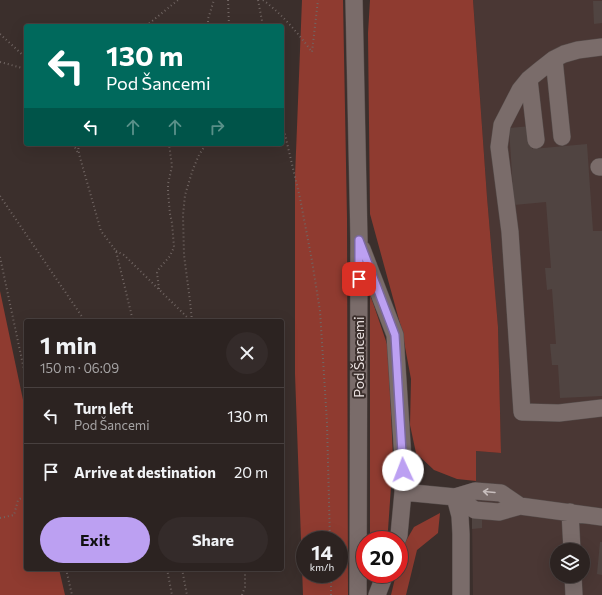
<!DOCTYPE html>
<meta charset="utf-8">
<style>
body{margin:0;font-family:Commissioner,sans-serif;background:#342b2a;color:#f1f3f6;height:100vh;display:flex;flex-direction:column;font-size:15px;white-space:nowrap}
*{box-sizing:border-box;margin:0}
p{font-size:13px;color:#a6a4a5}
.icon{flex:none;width:22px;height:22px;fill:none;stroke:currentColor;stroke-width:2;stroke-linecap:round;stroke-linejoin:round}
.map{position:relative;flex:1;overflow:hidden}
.details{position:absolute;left:24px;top:319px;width:260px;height:252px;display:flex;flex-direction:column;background:#2c2321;border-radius:4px;box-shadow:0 4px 16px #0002,0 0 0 1px #48403f}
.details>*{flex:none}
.top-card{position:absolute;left:24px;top:24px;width:260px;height:122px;border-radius:4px;box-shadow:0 4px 16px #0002,0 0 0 1px #48403f;background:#00695c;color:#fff;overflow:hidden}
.buttons{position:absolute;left:550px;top:543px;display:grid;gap:8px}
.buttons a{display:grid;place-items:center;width:40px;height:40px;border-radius:50%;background:#2c2321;box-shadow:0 4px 16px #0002,0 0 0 1px #48403f;font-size:20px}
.speed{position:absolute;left:296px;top:531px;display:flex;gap:8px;font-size:20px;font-weight:700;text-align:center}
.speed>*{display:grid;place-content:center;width:52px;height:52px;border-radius:50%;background:#2c2321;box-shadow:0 4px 16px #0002,0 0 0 1px #48403f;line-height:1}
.speed small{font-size:10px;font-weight:400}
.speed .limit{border:6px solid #d22;background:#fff;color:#111}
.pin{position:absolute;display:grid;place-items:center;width:34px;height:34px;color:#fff;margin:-17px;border-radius:8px;box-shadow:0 2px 6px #0006}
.me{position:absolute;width:44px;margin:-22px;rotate:358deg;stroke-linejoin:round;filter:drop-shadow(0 0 3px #0008)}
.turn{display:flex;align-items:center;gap:14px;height:84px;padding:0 16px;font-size:18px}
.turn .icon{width:52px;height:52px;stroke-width:2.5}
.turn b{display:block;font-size:28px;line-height:34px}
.lanes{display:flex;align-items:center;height:38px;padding:0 16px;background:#0003;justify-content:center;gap:20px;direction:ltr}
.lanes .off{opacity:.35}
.round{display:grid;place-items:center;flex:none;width:42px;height:42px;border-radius:21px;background:#342b2a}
.summary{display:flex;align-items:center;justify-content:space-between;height:68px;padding:0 16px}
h1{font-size:24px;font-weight:700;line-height:30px}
.action{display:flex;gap:8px;margin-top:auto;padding:8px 16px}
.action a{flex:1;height:46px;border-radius:24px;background:#bca0f2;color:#111;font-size:16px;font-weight:700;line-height:46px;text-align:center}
.action a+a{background:#342b2a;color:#f1f3f6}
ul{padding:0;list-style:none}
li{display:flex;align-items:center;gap:12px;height:56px;padding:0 16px;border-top:1px solid #48403f}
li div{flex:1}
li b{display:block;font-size:15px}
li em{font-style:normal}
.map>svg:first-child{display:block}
</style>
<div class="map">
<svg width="602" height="595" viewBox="0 0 602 595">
<rect width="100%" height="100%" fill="#3b2f2c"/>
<path fill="#4a3734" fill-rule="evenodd" d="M473,0H602V595H473L472,518L475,510L476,451L501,453L498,327L487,197ZM557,550H583V576H557Z"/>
<path fill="#8f3b30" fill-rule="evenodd" d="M302,0H343L347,218L348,595H303L295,374V177ZM305,540H339V574H305Z
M370,0H473L487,197L498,327L501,453L476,451V481L457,479L434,470L416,453L410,425L411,379L402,331L370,214L368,33Z
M0,291L26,414V569H59L65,595H0Z
M370,294L388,347L393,458L388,530L385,540H370Z
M440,513L438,533L417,550L406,595H391L396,574H399V561L403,546L414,527Z"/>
<path fill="#504441" d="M593,1H602V23L594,24Z
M531,126L532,149L587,144L593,231H602V396L560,398L558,365H552L550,344H556L552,289L547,290L545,268H551L546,202L514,205L509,128Z
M472,518H482V528L472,529Z
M600,542H602V575L597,574Z"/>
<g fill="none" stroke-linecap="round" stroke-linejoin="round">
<g stroke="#554c4a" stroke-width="18">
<path id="minor" d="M354,0L359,240L358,595
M602,47L578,50L564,54L554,59L540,70L529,79L520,90L502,125L499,147L510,232L522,412L559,413L602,408
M554,59L562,137
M529,79L536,140
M599,167H602
M362,249L395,335L403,459V492L399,535L397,540
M403,492L455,497L460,516L461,534V595
M455,497L475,510L499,512L520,506L602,517
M455,497L475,491L501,493L520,506
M570,512L572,550
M573,576L574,595
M377,595L385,574"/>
</g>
<path stroke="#716663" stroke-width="2" stroke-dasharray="1 3" stroke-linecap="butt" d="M228,0L229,26
M258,0L263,26
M263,0C282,14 298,33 312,52L318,0
M146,26L178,0
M208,26V19L214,0
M0,34L26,58
M0,62L26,69
M282,122L300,198L312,261L320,311L327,423L330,540
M73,144L78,153
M78,144L79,154L101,231L116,251L133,321
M0,196L85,321
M116,251L124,255L191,321
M0,257L26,379
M159,289L157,273L158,270L170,256L174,247L172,223L170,214L168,192V184L172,166L169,144
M192,321L190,301L184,255L183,215L185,195L193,169L199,155L206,144
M0,518L14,515L18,500L26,495
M66,569L72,595
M78,569L80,571L90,569
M138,569H147
M167,569L172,595
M182,569L187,595
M331,574V595
M242,595L245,587V569"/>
<use href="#minor" stroke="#7a6c6a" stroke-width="17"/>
</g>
<defs><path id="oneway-shaft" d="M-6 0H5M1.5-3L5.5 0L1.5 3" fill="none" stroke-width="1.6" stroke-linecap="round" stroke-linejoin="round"/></defs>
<use stroke="#c8bebd" href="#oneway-shaft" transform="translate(489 492) rotate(-175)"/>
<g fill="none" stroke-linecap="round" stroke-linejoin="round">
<g stroke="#7a689d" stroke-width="10">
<path id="route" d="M359,279V240L395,335L403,470"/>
</g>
<use href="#route" stroke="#bca0f2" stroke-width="7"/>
</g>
<g text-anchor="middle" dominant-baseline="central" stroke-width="4" stroke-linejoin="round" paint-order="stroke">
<g font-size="14" fill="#eae1e0" stroke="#3b2f2c">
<text transform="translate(358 357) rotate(-90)">Pod Šancemi</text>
</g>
</g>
</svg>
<div class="buttons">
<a><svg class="icon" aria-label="layers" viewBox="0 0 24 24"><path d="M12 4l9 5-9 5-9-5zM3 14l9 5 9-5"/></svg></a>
</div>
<div class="speed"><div>14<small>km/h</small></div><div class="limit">20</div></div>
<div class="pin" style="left:359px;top:279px;background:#d93025"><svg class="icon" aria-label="arrive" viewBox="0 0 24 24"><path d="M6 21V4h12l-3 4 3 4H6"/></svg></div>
<svg class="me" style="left:403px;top:470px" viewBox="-20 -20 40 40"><circle r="19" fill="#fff"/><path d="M0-13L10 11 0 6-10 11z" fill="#bca0f2"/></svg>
<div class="top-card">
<div class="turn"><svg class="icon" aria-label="left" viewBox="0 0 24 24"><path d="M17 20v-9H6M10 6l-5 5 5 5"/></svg><div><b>130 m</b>Pod Šancemi</div></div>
<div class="lanes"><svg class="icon" aria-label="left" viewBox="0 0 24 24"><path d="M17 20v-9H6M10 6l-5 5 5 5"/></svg><svg class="icon off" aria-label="ahead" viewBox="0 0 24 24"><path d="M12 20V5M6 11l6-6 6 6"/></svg><svg class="icon off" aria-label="ahead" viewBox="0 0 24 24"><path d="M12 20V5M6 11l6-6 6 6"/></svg><svg class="icon off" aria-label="right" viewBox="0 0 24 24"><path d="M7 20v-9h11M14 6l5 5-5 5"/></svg></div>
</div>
<section class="details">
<div class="summary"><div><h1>1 min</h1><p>150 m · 06:09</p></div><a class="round"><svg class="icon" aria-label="close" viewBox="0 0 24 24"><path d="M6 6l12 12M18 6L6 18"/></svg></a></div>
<ul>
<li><svg class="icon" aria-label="left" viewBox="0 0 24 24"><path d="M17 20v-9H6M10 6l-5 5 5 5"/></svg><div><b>Turn left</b><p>Pod Šancemi</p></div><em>130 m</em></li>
<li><svg class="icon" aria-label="arrive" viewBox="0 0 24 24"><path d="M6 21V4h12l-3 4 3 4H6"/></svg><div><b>Arrive at destination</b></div><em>20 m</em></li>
</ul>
<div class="action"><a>Exit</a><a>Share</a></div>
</section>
</div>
